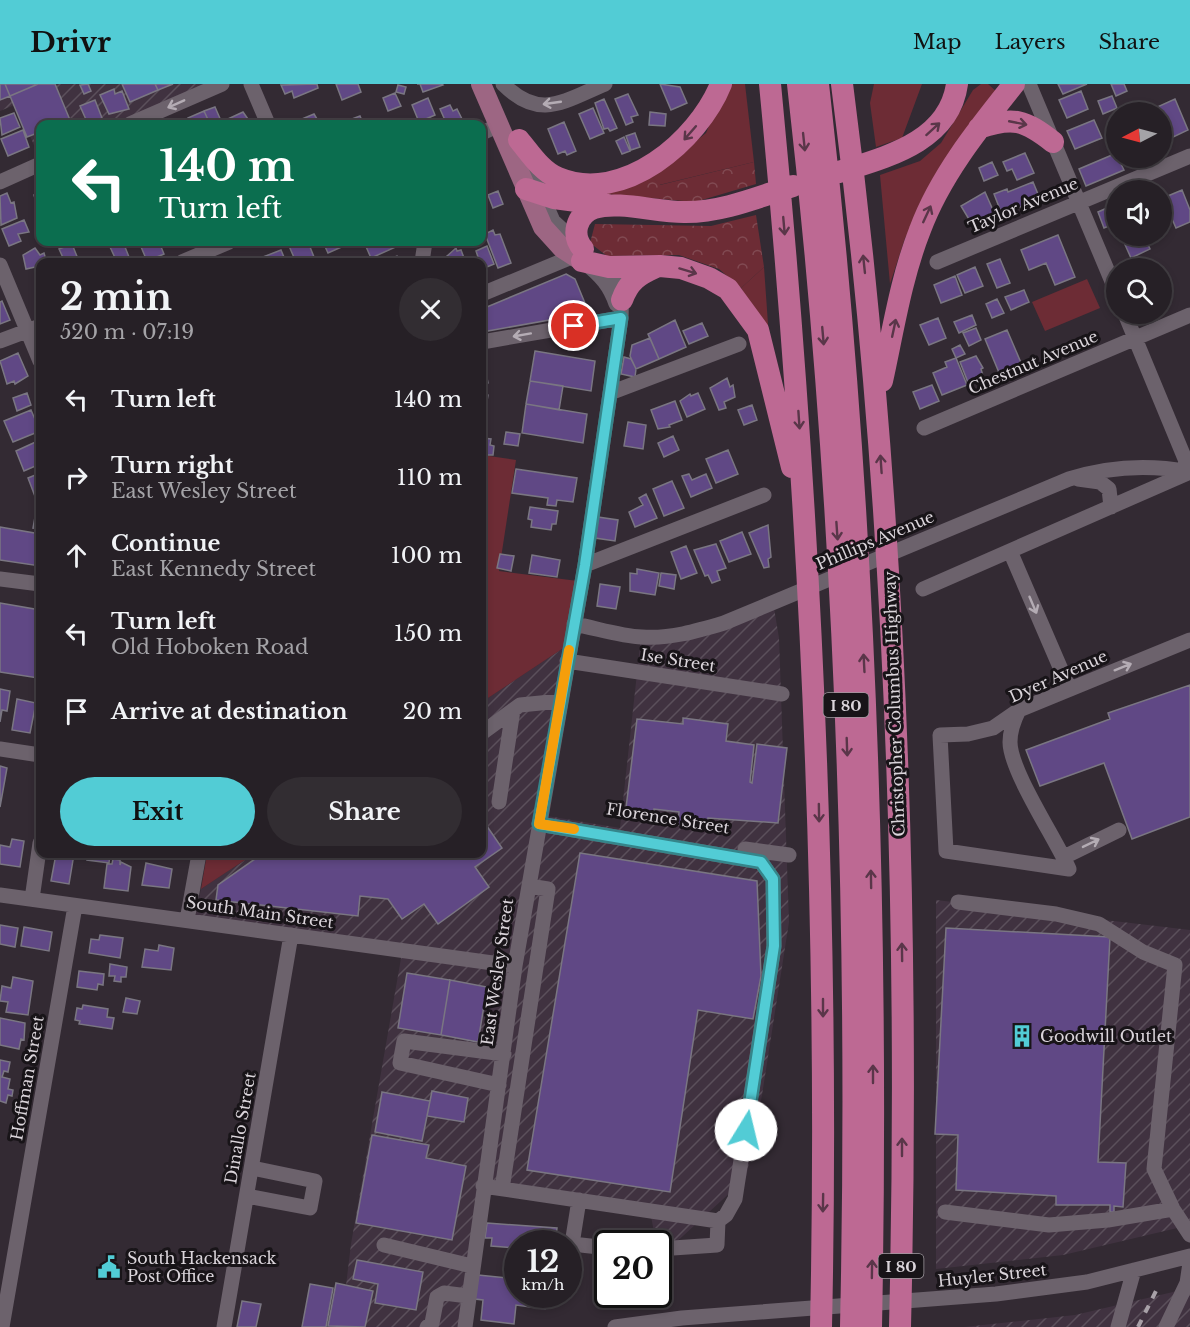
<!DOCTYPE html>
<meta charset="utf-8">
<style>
body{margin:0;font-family:"Libre Baskerville",serif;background:#322d32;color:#f1f3f6;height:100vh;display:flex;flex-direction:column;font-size:22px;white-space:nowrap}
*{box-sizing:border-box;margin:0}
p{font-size:20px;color:#a4a3a7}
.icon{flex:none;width:33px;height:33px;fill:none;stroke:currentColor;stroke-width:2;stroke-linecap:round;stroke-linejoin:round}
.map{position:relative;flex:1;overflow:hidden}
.drawer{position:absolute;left:36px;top:174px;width:450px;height:600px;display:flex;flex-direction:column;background:#262026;border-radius:12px;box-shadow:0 3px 9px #0003,0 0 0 2px #423e43}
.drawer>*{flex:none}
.banner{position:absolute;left:36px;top:36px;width:450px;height:126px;border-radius:12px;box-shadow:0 3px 9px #0003,0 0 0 2px #423e43;background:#0b6e4f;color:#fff;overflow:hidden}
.needle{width:39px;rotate:264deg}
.buttons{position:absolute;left:1106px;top:18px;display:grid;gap:12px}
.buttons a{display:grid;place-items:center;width:66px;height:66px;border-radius:50%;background:#262026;box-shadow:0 3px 9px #0003,0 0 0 2px #423e43;font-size:30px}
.speed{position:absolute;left:504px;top:1146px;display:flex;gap:12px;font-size:30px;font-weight:700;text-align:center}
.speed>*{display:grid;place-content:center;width:78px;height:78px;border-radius:50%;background:#262026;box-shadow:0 3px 9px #0003,0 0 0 2px #423e43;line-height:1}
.speed small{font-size:15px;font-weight:400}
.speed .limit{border:3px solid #111;border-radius:9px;background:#fff;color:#111}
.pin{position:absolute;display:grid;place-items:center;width:51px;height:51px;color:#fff;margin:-26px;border:3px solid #fff;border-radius:50%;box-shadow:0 2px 6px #0007}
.me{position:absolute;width:66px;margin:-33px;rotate:9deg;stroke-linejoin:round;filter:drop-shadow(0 0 4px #0008)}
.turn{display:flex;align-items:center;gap:21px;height:126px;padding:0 24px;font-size:27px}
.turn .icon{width:78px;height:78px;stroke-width:2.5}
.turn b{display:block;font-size:42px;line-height:51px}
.round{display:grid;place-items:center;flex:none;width:63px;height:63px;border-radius:32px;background:#322d32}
.overview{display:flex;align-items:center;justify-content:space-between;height:102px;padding:0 24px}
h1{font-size:36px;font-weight:700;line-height:45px}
.primary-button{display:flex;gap:12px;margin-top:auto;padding:12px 24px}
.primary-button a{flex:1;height:69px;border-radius:36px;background:#52ccd5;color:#111;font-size:24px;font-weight:700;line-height:69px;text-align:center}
.primary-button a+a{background:#322d32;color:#f1f3f6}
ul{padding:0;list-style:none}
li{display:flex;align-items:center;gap:18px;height:78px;padding:0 24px}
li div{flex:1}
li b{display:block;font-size:22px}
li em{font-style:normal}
header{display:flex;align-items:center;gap:36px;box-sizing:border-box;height:84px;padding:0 30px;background:#52ccd5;color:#111}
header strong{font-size:28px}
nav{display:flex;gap:33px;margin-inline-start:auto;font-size:21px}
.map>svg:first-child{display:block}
</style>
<header>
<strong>Drivr</strong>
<nav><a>Map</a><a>Layers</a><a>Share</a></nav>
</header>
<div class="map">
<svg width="1190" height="1243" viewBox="0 0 1190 1243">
<defs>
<pattern id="industrial-furrows" width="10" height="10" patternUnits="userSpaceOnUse" patternTransform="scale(1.5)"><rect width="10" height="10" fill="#403240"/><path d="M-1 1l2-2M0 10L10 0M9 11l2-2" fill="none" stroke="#5b4f5b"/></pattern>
<pattern id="forest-crowns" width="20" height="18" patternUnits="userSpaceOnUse" patternTransform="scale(1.5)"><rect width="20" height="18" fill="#6d2c35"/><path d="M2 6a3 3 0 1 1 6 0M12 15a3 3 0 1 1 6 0" fill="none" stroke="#814a52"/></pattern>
</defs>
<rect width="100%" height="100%" fill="#332a33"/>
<path fill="url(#industrial-furrows)" d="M0,0H228L132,40H40V76L17,20L0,27Z
M773,518L779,554L789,838L762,1011L746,1094L659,1174L658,1160L656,1159L649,1121L484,1095L461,1243H341L351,1160L403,863L195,834L201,805L254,770H482V618L568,561L541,731L620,744L641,553H667Z
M936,816L1190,846V1141L1063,1171L936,1185Z
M1190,1204V1243H964L1075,1231Z"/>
<path fill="#6d2c35" d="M726,0H745L754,78L659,101L652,92L706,49Z
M874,0H922L902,54L876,63L870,19Z
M981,0H988L998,9L905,154L890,200L880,91L920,77L941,59L973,6Z
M764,183L769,254L741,204Z
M1087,195L1100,224L1045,247L1032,218Z
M482,371L516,376L499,487L578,497L568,561L482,618Z
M207,770H254L201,805Z"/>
<path fill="url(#forest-crowns)" d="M754,78L756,100L695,118L593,109L652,92L660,101Z
M756,131L764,183L741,204L719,185L679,171L607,172L590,159L595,140L711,142Z"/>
<path fill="#604885" stroke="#7a7682" stroke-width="1.5" d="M0,0H5L10,12L0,16Z
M5,0H38L10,12Z
M38,0H55L70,36L58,40H40V48L27,53L10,12Z
M88,0L91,7L84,10L80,1Z
M122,0H155L158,6L130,18Z
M155,0H173L158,6Z
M317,0L318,4L294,14L292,7L285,10L281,1Z
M336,0H358L361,8L342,16Z
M417,0H442L443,1L423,8L420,0Z
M660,0L680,3L687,19L671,26Z
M1058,0H1087L1063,10Z
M1111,0H1124L1127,7L1116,12Z
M398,1L406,3L404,10L396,8Z
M114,5L115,10L122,7L129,25L109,30L100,11Z
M1081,7L1088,25L1067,34L1059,16Z
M395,9L401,22L388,27L383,14Z
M628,10L638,31L631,33L633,38L626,41L615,15Z
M1112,12L1117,24L1103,30L1098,17Z
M428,14L435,31L419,38L412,21Z
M604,15L617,44L610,47L608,44L604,45L595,19Z
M1175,15L1188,46L1169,55L1161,37V28H1157L1155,24Z
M95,16L102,34L88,40L80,22Z
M450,21L453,27L457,25L463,37L459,38L461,40H440L438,37L444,34L440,25Z
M215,23L222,39L210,40L204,27Z
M593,24L604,49L590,55L579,30Z
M204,27L210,40H190L188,34Z
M243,28L250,38L230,40L228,35Z
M650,28L666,30L665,42L649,41Z
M14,29L20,43L2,51L0,34Z
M314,30L317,35L311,38L312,40H290Z
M360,32L363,39L372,35L374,40H354L352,35Z
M1094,36L1102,54L1075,65L1067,47Z
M564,38L576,67L567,71L565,67L558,70L548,45Z
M1116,40V58L1115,59L1108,44Z
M23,46L29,63L8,72L1,55Z
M635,49L640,63L631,66L626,52Z
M624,53L630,67L622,70L616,57Z
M1025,69L1034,89L1017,96L1012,85L1007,87L1003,78Z
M1112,71L1114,74H1118L1124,86L1086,102L1079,85Z
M992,78L998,91L984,97L979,84Z
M1033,98L1040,115L1038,118L1001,128L994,110L1007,105L1008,108Z
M1182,106L1190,126V138L1176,144L1163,114Z
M498,107L503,120L493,124L488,111Z
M985,108L996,133L984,141L983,138L973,142L961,122Z
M7,109L11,119L14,118L17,134L1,141L0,112Z
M40,109V124L38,125L34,111Z
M1116,120V139L1104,144L1098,128Z
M24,136L29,148L18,150L21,157L9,162L2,145Z
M493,146L495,151L500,150L511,179L498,184L485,150Z
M1058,151L1075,193L1055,201L1046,179L1029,186L1021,166Z
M1127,152H1144L1150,165L1131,174L1122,154Z
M123,158L131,178H117L110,163Z
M139,158H159L164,170L147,177Z
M299,158H308L316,178H296L289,162Z
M323,158H345L346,161L328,169Z
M364,158H396L398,162L371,174Z
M72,160L78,175L65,178L59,165Z
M487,162L494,180L482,185L476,167Z
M35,164L40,171L44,169L46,176L40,178V182L26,185L23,171Z
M456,164L457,167L461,166L464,174L460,175L461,178H449L446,173Z
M281,166L286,178H265L263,173Z
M397,172L403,178H381Z
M1000,175L1010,199L997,204L987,180Z
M975,183L983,202L965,209L957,191Z
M566,190L575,195L589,229L482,248V225Z
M955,192L962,211L941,219L934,201Z
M1024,206L1029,218L1011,226L1005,213Z
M997,215L1004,229L992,234L986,220Z
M2,217L10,236L0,240V218Z
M972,231L976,241L959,249L954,238Z
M938,234L946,254L929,261L920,241Z
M675,236L686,263L659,275L648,250Z
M702,239L708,252L689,260L683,247Z
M976,244L981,256L969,262L963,249Z
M1007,246L1022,281L1000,291L985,255Z
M650,254L659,275L636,285L630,272L632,261Z
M960,261L965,270L956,274L952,265Z
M535,267L595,277L591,307L530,297Z
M18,269L28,292L15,300L14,297L7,300L0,277Z
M976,272L983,284L981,285L983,292L969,301L960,278Z
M624,273L631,275L636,285L635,293L621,290Z
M956,274L967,301L942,311L933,289L947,283L945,278Z
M485,284L488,299L482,300V285Z
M727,294L730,303L733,301L735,313L724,318L726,324L719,326L710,304Z
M530,297L563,302L559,326L526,320Z
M932,301L939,317L920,325L913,308Z
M27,309L31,321L17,327L13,314Z
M698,309L705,325L687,333L680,317L690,310L691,312Z
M482,310L488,311L484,334H482Z
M675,317L682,336L669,341L670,343L658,345L651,326Z
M526,320L587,330L583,359L522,349Z
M752,321L757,336L744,341L738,326Z
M31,326L40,347L13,358L4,337Z
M628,338L646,341L643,365L624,362Z
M506,348L520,350L518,362L504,360Z
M673,352L679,366L664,373L658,359Z
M482,354L491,355L490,361L494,362L493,371H482Z
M40,356V380L24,387L16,367Z
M728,366L738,390L716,399L706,375Z
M516,385L577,394L573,418L557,416L556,422L547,421L548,414L512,409Z
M40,389V413L36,415L28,394Z
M689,390L692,396L706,390L712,404L691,413L682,392Z
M672,397L684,424L664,432L653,405Z
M646,410L657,434L635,443L629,428L643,421L639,414Z
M37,422H40V445L33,444Z
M530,423L558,427L556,440H552L551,446L531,443L532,436L528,435Z
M598,433L618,436L615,457L595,454Z
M768,441L771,473L768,475L769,483L764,484L749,449Z
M0,443L40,450V482L0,476Z
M742,448L751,470L729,478L720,457Z
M716,460L726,484L717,487L720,496L712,499L708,491L705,492L694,466Z
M686,462L697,489L681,495L671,468Z
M500,470L514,472L511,487L497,484Z
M532,471L560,476L557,493L529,489Z
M637,485L659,489L655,511L630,507V489L637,490Z
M661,489L676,491L674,505L659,502Z
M600,500L620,503L616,525L597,522Z
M0,519L40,526V577L38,594L0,588Z
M1190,601V733L1132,755L1104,679L1040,702L1026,666L1110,635L1108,629Z
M0,605L10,607L7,627L2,626L0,638Z
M17,615L36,619L30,649L12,646Z
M683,634L728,640L726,657L754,661L750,698L752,699L757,660L787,664L778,739L708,734L707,744L678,741L679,728L654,725L653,735L625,732L637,635L683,640Z
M0,682L7,684L0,723Z
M482,735L502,764L475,783L489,803L438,840L424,820L402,835L388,815L360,812L358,832L216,816L218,801L262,770H482Z
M12,755L24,757L20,783L0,780V761L10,763Z
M580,769L757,797L761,892L753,935L698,926L670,1108L527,1086Z
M56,770H74L69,800L51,797Z
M88,770H110L109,779L87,776Z
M113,775L120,776V781L121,778L131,783L128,807L104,804L107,780H112Z
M146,779L172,785L169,804L142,801Z
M0,841L18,844L15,863L0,860Z
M24,843L52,848L49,867L21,862Z
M946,844L1110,853L1098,1078L1126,1079L1123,1123L1114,1122V1128H1110V1121H1056V1112L956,1106L958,1051L935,1050Z
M100,851L123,854L120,874L89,869L91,855L99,856Z
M159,861L174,864L171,886L142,883L145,865L158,867Z
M110,880L127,883L126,893H121V898L114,897L115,892H109Z
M79,887L104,890L103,901L98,900L97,906L77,903Z
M407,889L450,896L441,951L398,944Z
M13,893L33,897L28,931L6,928L8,918L0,917L2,902L11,904Z
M450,896L487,903L478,958L441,951Z
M126,914L140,917L137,930L123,928Z
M83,921L108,925L107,933L114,934L112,945L79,940L80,937L75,936L77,924L82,925Z
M0,934L25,939L24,956L21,955L19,965L0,961Z
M0,976L10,978L8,988L4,987L2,993L10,995L8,1005L13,1006L12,1012L8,1011L6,1019L0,1017Z
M432,1007L468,1014L464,1038L427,1032Z
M382,1008L430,1017L422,1057L375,1048Z
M372,1051L429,1061L426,1074L466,1082L452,1156L356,1139Z
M487,1139L557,1144L555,1160H518V1171L515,1170L516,1164L491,1162L492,1154H485Z
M357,1176L423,1188L416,1226L375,1219L378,1200L353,1195Z
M478,1191L518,1195V1210H547L545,1225L516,1221L514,1240L481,1236L483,1216L475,1215Z
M336,1199L373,1207L365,1243L328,1242Z
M310,1200L333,1204L326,1243H302Z
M242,1217L261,1220L256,1243H237Z"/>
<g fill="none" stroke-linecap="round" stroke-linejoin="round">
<path stroke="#6c626c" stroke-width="15" d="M251,0L268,40
M503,0C540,37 564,17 605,0
M1029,0L1116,207
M130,40L222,0
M482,49L499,41
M523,68L553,137L581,163
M0,98L40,80
M182,178L229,158
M422,178L425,158
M937,178L1190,72
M586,180C601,192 610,202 616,220
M0,181L40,277
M482,210L574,172
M1125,230L1190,387
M0,257L40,242
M482,258L621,234
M610,309L739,260
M924,344L1190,231
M1078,395L1100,398L1109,405L1111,423
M1010,467L1069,604
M585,481L764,411
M0,495L40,500
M923,505L1190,388
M574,540C596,544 620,552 642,553C670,555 697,547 724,539L1069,395C1110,382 1148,380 1190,388
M567,577L782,610
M1019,626C1014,636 1010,647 1010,658C1010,687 1056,755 1069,785L946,767L940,651L968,650L993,644L1019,626L1190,556
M482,649L520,621L561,617
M0,665L40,671
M499,718L513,626
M745,765L789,771
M1064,773L1119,746
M0,811L515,882
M32,815L40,759
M958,818L1056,830L1099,840L1143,868L1175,881L1154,1085L1173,1125L1190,1151
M187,836L199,770
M499,1001L400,979L404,957L504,970
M483,1102L718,1137L726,1131L735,1115L774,862L773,795L761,778L539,740
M502,1105L548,805L529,802
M247,1112L310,1124L315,1097L252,1084
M579,1116L572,1160L608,1164
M945,1128L1049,1141L1108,1136L1173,1125
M384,1161L472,1182
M658,1165L717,1161L718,1137
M2,1243L75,822
M224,1243L291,851
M427,1243L432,1239L437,1213L444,1209L468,1212
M465,1243L515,882L585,481L621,234C622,214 621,191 603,179
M615,1243L682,1234L996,1210L1087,1198L1190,1172
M1118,1243L1134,1186
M1166,1243L1187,1199L1190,1179"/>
<path stroke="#9d6683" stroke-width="20" d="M481,0L543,143L562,164L582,177"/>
<path stroke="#bd6993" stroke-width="22" d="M770,0C810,414 830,827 821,1243
M798,0C845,413 860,828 851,1243
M818,0C865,413 879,828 871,1243
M842,0C896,412 910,828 900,1243
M979,44C1013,32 1025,36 1053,58
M519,56C530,69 541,87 558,94C623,121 698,57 721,0
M839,88C886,73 949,58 957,0
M526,105L554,114L607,121
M583,165C571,151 576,131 594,124C619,116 659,129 686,128C723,128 758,113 793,102
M582,177L609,183L660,182L681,184L709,194L728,205L758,246L792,383
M622,216C629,197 638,191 656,183
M882,297C893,247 901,194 920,146C940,92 978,45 1014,0"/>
<path stroke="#a8a1a8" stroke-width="4" stroke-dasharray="8 8" stroke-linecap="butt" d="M1138,1243L1158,1203"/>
</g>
<defs><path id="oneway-shaft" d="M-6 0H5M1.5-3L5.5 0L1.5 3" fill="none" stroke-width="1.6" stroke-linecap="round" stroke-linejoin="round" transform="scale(1.5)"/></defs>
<g stroke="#b4acb4">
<use href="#oneway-shaft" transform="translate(552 19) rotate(172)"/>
<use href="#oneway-shaft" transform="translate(176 20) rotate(156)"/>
<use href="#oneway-shaft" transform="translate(522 251) rotate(170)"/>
<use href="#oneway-shaft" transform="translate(1033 521) rotate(67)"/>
<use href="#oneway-shaft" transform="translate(1123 583) rotate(-22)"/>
<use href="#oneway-shaft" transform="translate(1091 759) rotate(-26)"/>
</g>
<g stroke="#5a3649">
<use href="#oneway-shaft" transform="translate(1018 39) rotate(11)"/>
<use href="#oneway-shaft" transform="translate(933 45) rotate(-42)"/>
<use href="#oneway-shaft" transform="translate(690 49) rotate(131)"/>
<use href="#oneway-shaft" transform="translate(804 58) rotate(84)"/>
<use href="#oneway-shaft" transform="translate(927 130) rotate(-65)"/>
<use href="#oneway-shaft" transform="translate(784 142) rotate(85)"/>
<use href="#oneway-shaft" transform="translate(864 180) rotate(-96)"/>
<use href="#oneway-shaft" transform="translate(688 187) rotate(17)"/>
<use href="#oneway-shaft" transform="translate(894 244) rotate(-78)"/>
<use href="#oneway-shaft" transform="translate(823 252) rotate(85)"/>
<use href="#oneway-shaft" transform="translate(799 336) rotate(86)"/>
<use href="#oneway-shaft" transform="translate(881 380) rotate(-94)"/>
<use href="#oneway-shaft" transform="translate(837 447) rotate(86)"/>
<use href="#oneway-shaft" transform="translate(864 579) rotate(-93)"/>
<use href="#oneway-shaft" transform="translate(847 663) rotate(88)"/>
<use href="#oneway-shaft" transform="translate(819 729) rotate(89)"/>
<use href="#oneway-shaft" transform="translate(871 795) rotate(-91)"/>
<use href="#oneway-shaft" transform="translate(902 868) rotate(-91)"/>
<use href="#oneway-shaft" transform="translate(823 924) rotate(90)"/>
<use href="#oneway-shaft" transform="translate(873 990) rotate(-90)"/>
<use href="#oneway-shaft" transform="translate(902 1063) rotate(-90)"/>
<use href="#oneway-shaft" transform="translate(823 1119) rotate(91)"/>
<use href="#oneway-shaft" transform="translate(872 1185) rotate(-89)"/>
</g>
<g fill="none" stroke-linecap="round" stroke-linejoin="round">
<g stroke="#35858a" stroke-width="15">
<path id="route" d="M574,242L621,234L585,481L539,740L761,778L773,795L774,862L746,1046"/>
</g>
<use href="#route" stroke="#52ccd5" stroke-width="10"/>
<path stroke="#f59e0b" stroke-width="10" d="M569,566L539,740L574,745"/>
</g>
<defs>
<g id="building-bare" transform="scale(1.8)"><path d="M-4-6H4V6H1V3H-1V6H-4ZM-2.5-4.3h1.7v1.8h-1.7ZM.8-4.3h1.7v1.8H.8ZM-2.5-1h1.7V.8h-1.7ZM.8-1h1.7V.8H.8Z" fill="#52ccd5" stroke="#181418" stroke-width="2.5" paint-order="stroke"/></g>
<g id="civic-bare" transform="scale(1.8)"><path d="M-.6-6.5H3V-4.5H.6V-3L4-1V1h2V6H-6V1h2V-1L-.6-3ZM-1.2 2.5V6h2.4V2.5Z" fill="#52ccd5" stroke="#181418" stroke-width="2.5" paint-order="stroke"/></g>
</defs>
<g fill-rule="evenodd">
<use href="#building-bare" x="1022" y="952"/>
<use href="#civic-bare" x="109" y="1183"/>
</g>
<g text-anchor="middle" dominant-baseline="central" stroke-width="6" stroke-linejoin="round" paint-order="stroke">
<g fill="#181418" stroke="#a09aa0" stroke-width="1.5">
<rect x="823.5" y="609" width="45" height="24" rx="4.5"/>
<rect x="878.5" y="1170" width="45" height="24" rx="4.5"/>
</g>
<g font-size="15" font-weight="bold" fill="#dad4da">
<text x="846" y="621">I 80</text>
<text x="901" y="1182">I 80</text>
</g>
<g font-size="16" fill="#dad4da" stroke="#181418">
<text transform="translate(1023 121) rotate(-23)">Taylor Avenue</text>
<text transform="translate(1033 278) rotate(-23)">Chestnut Avenue</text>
<text transform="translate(875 456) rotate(-23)">Phillips Avenue</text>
<text transform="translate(678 576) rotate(9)">Ise Street</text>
<text transform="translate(1058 592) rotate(-24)">Dyer Avenue</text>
<text transform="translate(894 620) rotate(-92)">Christopher Columbus Highway</text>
<text transform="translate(668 734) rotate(9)">Florence Street</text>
<text transform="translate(260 828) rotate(8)">South Main Street</text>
<text transform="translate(497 888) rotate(-82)">East Wesley Street</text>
<text transform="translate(27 994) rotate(-80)">Hoffman Street</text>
<text transform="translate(240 1044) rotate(-80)">Dinallo Street</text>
<text transform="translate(992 1191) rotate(-6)">Huyler Street</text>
</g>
<g font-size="16" fill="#dad4da" stroke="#181418" text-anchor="start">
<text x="1040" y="952">Goodwill Outlet</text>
<text x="127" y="1174">South Hackensack<tspan x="127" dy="18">Post Office</tspan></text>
</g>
</g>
</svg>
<div class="buttons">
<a><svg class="needle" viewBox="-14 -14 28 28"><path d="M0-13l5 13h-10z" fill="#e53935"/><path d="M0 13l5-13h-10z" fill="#a4a3a7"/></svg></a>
<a><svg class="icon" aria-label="sound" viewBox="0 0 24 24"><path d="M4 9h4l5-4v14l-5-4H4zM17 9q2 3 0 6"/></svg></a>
<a><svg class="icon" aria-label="search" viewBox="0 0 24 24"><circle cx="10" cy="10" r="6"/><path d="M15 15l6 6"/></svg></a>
</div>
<div class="speed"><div>12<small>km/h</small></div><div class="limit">20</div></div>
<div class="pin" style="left:574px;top:242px;background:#d93025"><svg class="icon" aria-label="arrive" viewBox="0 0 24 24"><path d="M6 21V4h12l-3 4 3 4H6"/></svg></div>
<svg class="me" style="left:746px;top:1046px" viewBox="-20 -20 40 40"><circle r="19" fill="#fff"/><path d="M0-13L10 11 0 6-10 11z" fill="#52ccd5"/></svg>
<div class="banner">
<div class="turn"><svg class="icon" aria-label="left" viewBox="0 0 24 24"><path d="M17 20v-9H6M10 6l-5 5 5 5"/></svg><div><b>140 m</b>Turn left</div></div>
</div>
<section class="drawer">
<div class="overview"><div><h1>2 min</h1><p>520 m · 07:19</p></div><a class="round"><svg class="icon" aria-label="close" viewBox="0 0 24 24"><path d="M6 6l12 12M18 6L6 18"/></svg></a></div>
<ul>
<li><svg class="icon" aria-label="left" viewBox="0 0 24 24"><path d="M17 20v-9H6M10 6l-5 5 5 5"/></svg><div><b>Turn left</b></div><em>140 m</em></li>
<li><svg class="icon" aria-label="right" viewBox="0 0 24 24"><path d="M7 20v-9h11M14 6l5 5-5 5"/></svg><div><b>Turn right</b><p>East Wesley Street</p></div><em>110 m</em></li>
<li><svg class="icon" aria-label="ahead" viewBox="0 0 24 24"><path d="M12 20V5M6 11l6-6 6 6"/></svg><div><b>Continue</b><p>East Kennedy Street</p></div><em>100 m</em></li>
<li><svg class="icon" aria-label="left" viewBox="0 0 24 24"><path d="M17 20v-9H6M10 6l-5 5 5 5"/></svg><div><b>Turn left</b><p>Old Hoboken Road</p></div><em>150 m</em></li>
<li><svg class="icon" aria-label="arrive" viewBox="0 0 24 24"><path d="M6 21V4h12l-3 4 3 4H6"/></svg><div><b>Arrive at destination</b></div><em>20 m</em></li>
</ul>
<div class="primary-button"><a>Exit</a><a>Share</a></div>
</section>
</div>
